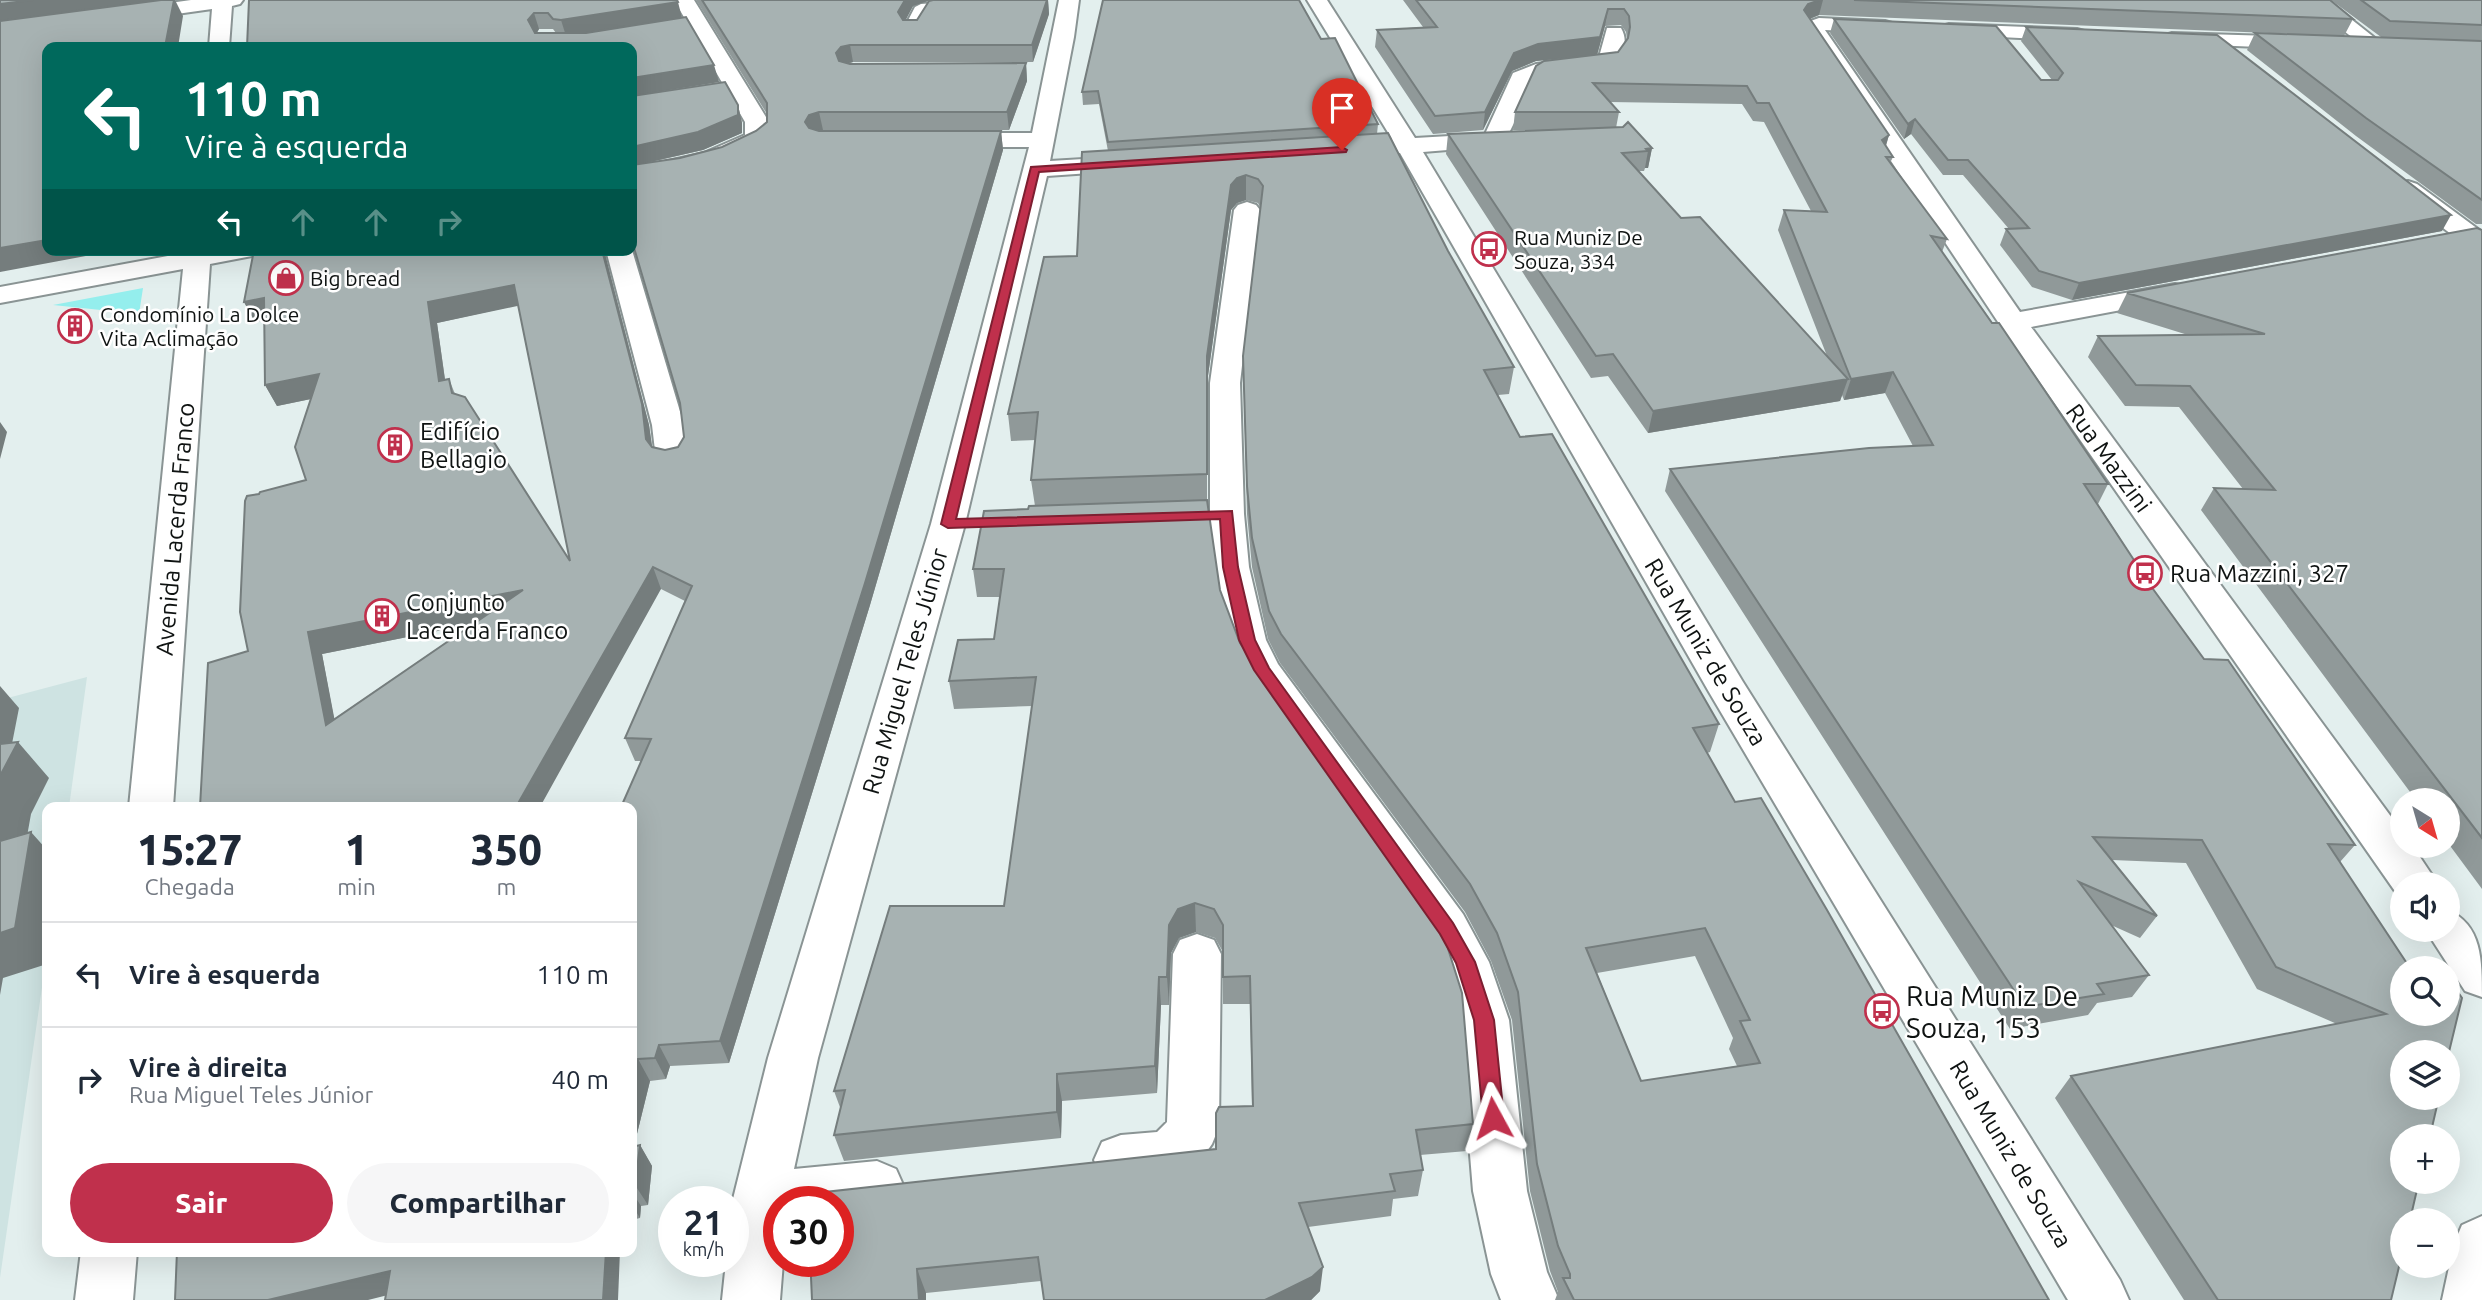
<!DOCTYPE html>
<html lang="pt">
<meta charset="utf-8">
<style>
body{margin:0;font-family:Ubuntu,sans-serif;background:#f6f6f7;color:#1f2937;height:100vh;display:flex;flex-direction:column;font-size:26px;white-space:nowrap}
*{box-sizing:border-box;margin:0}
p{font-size:23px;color:#747a83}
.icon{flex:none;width:38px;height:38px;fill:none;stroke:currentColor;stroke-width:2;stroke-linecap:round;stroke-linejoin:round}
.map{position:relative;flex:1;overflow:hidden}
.sheet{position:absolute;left:42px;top:802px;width:595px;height:455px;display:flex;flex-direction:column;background:#fff;border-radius:14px;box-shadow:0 7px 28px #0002}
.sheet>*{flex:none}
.guide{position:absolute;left:42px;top:42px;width:595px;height:214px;border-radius:14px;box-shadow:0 7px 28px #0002;background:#00695c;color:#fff;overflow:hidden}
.needle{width:46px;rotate:143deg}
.fabs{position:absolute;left:2390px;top:788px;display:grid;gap:14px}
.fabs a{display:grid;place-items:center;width:70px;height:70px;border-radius:50%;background:#fff;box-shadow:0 7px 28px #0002;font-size:35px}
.speed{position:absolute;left:658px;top:1186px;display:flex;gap:14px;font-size:35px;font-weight:700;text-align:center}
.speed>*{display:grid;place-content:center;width:91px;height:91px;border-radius:50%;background:#fff;box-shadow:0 7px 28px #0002;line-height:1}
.speed small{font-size:18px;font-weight:400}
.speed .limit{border:10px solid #d22;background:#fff;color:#111}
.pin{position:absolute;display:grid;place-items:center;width:60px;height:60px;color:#fff;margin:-72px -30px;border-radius:50% 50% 50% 0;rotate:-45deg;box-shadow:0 0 7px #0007}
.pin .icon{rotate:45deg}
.me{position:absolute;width:77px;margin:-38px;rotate:355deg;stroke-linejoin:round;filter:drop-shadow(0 0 5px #0008)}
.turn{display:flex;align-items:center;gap:24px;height:147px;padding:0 28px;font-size:32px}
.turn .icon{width:91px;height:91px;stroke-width:2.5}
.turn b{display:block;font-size:49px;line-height:60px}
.lanes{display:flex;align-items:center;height:66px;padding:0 28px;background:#0003;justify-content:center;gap:35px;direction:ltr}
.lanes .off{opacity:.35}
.eta{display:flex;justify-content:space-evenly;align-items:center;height:119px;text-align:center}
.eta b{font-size:42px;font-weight:800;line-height:49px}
.primary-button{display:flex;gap:14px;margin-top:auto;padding:14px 28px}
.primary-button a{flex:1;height:80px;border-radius:42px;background:#c0304c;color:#fff;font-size:28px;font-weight:800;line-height:80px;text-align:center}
.primary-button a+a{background:#f6f6f7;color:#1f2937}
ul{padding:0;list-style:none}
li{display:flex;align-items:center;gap:21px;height:105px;padding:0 28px;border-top:2px solid #e0e1e3}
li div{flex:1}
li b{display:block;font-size:26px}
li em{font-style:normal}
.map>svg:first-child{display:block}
</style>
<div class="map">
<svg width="2482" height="1300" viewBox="0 0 2482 1300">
<rect width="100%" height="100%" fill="#e3efee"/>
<path fill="#cee3e2" d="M87,677L69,807H47V953L0,1278V700Z"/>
<path fill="#94eeed" d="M143,288L139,314L53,305Z"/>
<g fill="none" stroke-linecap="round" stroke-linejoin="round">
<g stroke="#8a9494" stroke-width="4">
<path id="minor" d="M191,0H243L240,4L232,6L229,47H209L212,9L127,21L120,19L117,15L120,11L127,9Z
M674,0H694L769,122V138C750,165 664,178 632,183V169L704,153L745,135V122Z
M976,0L983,2L986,6L983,10L932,14L920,34H906L903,30L915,7L921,4Z
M1059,0H1079L1074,37L1050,161L1134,156L1143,158L1146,163L1143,168L1134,170L1047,176L965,524L818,1058L794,1169L877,1161L896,1169L904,1187L896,1205L877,1213L838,1217V1202H779V1262H783L780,1300H722L726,1262H733V1199L768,1058L931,524L1029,147H951L943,145L939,140L943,135L951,133H1032Z
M1307,0H1327L1415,138L1485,134L1513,73L1536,64L1599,57L1607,28H1621C1629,41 1623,57 1613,68L1541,76L1531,82L1519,113L1508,135L1513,140L1509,145L1423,152L1743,682L2120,1280L2129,1300H2068L1709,692L1400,153L1378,152L1374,147L1378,142L1392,139Z
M2305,0H2327L2385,46L2382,50H2368Z
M1819,18L1885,21L1892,23L1895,27L1892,31L1885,33L1825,30L2020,312L2175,284L2185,286L2189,292L2185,298L2031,327L2403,833V845H2412L2438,884H2403V898L2399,897L1998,322L1802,27L1805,23Z
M1949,24L2077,29L2084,31L2087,35L2084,39L2077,41L1942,34L1939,30L1942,26Z
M2172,33L2305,37L2312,39L2315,43L2312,47L2305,49L2165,43L2162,39L2165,35Z
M2408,181L2417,184L2482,232V253L2473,251L2399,194L2395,189L2399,184Z
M1247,202L1256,205L1260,210L1240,383L1244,514L1249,567L1266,640L1278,664L1463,914L1489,962L1509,1020L1527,1191L1547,1272L1559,1300H1501L1491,1274L1473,1191L1459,1020L1442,963L1431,942L1248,680L1228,640L1213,567L1210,514V383L1234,210L1238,205Z
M185,250H255L252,256L210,264L173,807H129L183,269L0,303V287L184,253Z
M606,250H632L684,425L688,459L684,466L672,469L660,466L656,459L652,425Z
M2448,910C2482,925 2482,960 2482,997L2465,991L2425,929H2448Z
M1197,934L1214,940L1221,954L1219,1127L1212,1144L1198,1164L1164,1181L1121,1185L1102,1178L1094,1160L1102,1142L1121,1135L1157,1132L1167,1122L1173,954L1180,940Z
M2482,1216V1300H2442L2454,1244L2462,1225Z
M81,1251H137L133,1300H75Z"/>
</g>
<use href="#minor" fill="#fff" fill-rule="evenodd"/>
</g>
<path fill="#909999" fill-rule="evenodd" d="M249,0L682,18L719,82L645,94L738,105L742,123V133L703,150L651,162L680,158L722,147L756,131L767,122V114L696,0H931L913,6L905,20H917L933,0H1048L1049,14L1033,62H853L848,64L1026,63L1027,81L1009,130H823L820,131H1001L1003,150L870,605L729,1063L670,1066L666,1079L650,1081L634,1146L640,1145L652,1166L648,1205L641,1206L640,1218L632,1220V807L641,761H635L625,738L685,601L661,589L200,807L248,651L259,494L306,480L311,399L277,406L265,385V320L255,322L244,302L254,250H604L649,425L652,447L665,450L678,447L684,437L680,403L634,249H632V47ZM539,29H553L556,33H537ZM518,305L570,561L455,394L449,379H445L437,323ZM473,624L334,719L322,654Z
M1403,0H2330L2353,19L2344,36L2381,37L2331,0H2482V224H2476L2356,136L2247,50L2255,33L2343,36L1819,15L1810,19L1889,135L1886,146L1893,157L1890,163L1947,239L1942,252L2108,484L2098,504L2153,589L2204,659L2355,845L2340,862L2410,968L2391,1300H2184L2055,1098L2071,1076L2337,1024L2257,989L2186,863L2112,860L2157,916L2140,938L2111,925L2149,975L2132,997L2097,1003L2088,1015L2010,1029L1665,491L1670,469L1913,446L1885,393L1844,400L1842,395L1840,401L1648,433L1608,376L1591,378L1446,154L1448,134L1547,130H1513L1515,112L1618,52L1627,39L1626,32L1621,25L1605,26L1597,55L1536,61L1512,71L1483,130L1433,134L1375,47L1377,30L1423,27ZM1609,102L1742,104L1753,121L1764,122L1811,211L1784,210L1778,230L1827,356L1681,218L1638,171H1644L1645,168H1648L1652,148L1616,128L1619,112Z
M1834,19L2041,80H2052L2021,41L2026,27L2442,231L2072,300L2032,287L2000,245L2006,229H2009L1963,175H1943L1911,134L1904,139L1830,33Z
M1321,39L1378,124L1377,134L1448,251L1514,367L1509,394L1498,395L1520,437L1719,724L1710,752L1707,753L1735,802L2049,1300H1555L1558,1292L1550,1271L1530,1191L1512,1020L1491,961L1465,912L1280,663L1268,639L1252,567L1247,514L1243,356L1260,207L1258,203L1246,200L1237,203L1231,210L1207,383V501L1220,590L1240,643L1473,1124L1467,1151L1420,1155L1423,1170L1418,1196L1393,1199L1391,1216L1308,1227L1320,1291L1311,1300H1044L1041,1281L926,1293L812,1300L1216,1149L1252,1106L1250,1004H1223V952L1215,938L1196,932L1179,938L1171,953L1169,1005H1161L1157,1093L1062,1101L1061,1138L844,1161L834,1135L841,1110L834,1091L1004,906L1032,706L954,709L949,681L994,639L1000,597H977L973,569L1028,509L1035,506L1031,480L1036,440L1011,441L1008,414L1077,256L1108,151L1099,104L1083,105L1082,92ZM1695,956L1733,1038L1729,1049L1737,1066L1641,1081L1597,973Z
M2482,230V889L2448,843V800H2416L2201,510L2214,488L2243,489L2179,407L2125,406L2088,357L2098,336L2188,335L2117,313L2127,293Z"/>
<path fill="#757d7d" d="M33,0H171L0,23V4Z
M174,0H175L183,16L178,47H165Z
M905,0H931L913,6L901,29L898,12Z
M1047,0H1048L1049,14L1033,62L1032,45Z
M1820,0H1823L1819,15L1804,21V10L1808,4Z
M678,2L682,18L566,36L561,20Z
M1608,9L1605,26L1597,55L1536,61L1512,71L1483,130L1485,112L1514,53Z
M534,13L539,29L534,37L528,20Z
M850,45L853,62L844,64L840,71L836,53L841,47Z
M1026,63L1027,81L1009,130L1007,112Z
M714,65L719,82L632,96V78Z
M738,105L742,123V133L703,150L632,166V147Z
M819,112L823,130L813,133L805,122L809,115Z
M1915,119L1911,134L1904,139L1908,124Z
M1001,131L1003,150L870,605L729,1063L720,1041Z
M1889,135L1883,154L1882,140Z
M1652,148L1648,168H1645L1648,151L1646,149Z
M1246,175V200L1237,203L1231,210L1207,383V501V356L1231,185L1237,178Z
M2451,215L2442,231L2072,300L2079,283Z
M47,240V250H118L0,272V248Z
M602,250H604L649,425L654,460L646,439Z
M514,285L522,305L437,323L448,402L439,381L428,302Z
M264,298L275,318L255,322L244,302Z
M1893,372L1885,393L1844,400L1851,379Z
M319,374L330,395L277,406L265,385Z
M1848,379L1840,401L1648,433L1653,411Z
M0,422L7,432L0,459Z
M653,567L661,589L540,807H516Z
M523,590L533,612L322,654L340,748L326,725L308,632Z
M0,686L19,708L9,759L18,742L49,778L31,814L19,881L0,861Z
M31,832L47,850V964L3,978L0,995V933Z
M1195,903L1196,932L1179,938L1171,953L1169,1005L1167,977L1169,925L1178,909Z
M1159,977L1161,1005L1157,1093L1155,1066Z
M659,1045L670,1066L666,1079L655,1058Z
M638,1059L650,1081L632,1154V1085Z
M1057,1074L1062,1101L1061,1138L1057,1112Z
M640,1145L652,1166L648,1205L635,1185Z
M632,1192L641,1206L640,1218L632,1205Z
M606,1251H620L618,1300H603Z
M1323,1267L1320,1291L1311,1300H1265Z
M917,1269L926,1293V1300H919Z
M390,1271L408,1290L368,1300H268Z"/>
<path fill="#a7b2b2" stroke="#757d7d" stroke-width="2" fill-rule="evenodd" d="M0,0H33L0,4Z
M161,0H174L165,47H47V240L0,248V21Z
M249,0H677L678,2L561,20L553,19L548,13H534L528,20L535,33H586L686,17L714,65L632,78V47H247Z
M702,0H905L898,12L903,20H917L929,1L933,0H1047L1032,45H850L841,47L836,53L839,61L850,64L1026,63L1007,112H819L809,115L805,122L809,128L819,131H1001L865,583L720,1041L659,1045L655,1058L638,1059L632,1085V807H621L651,739L625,738L692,586L653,567L516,807H200L208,663L248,651L240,612L245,501L247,496L259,494L260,492L306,480L295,447L319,374L265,385L264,298L244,302L254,250H602L642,404L646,439L652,447L665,450L678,447L684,437L680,403L632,241V165L680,158L722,147L756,131L767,122V103ZM514,285L570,561L465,397L452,393L449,379L439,381L428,302ZM523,590L326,725L308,632Z
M1103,0H1299L1321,39L1335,38L1378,124L1108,142L1098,91L1082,92Z
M1416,0H1820L1808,4L1804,10L1889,135L1882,140L1893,157H1886L1947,239L1931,236L1992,323H1999L2108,484H2084L2153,589L2204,659L2228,660L2355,845L2328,844L2410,968H2403V1013H2448V978L2462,998L2448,1056V1052H2403V1097H2439L2430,1136H2403V1181H2419L2410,1220H2403V1250L2391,1300H2218L2071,1076L2386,1014L2276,967L2202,840L2093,837L2157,916L2079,882L2149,975L2097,984L2104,994L2025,1007L1670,469L1869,448L1933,445L1893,372L1851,379L1784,210L1827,212L1769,103H1757L1747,86L1593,83L1619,112H1515L1536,66L1544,61L1618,52L1628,38L1630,27L1629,16L1624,9H1608L1600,37L1538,44L1514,53L1485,112L1435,116L1377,30L1437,27Z
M1854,0H2330L2353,19Z
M2361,0H2482V25L2390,21Z
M1834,19L1996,26L2041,80H2058L2063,73L2026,27L2217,35L2451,215L2079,283L2039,271L2006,229L2029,228L1968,160H1948L1915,119L1908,124Z
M2255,33L2482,41V200L2366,118Z
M725,82L738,105V115L698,132L632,147V96Z
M1628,122L1652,148L1646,149L1648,151L1622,153L1681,218L1700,217L1848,379L1653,411L1613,354L1596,356L1448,134L1623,127Z
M1388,133L1448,251L1514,367L1484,370L1520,437L1552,434L1719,724L1693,728L1735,802L1761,798L1827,910L2049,1300H1574L1563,1278H1570V1274L1558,1246L1537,1164L1518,992L1497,933L1470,884L1281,634L1269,611L1252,538L1247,486L1243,356L1263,186L1258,179L1246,175L1237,178L1231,185L1207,356V474L1031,480L1038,412L1008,414L1044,257L1077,256L1082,152ZM1705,928L1750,1020L1740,1021L1760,1063L1641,1081L1586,948Z
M2477,228L2482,230V838L2214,488L2275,490L2190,386L2136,385L2098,336L2265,334L2127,293Z
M1207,500L1220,590L1240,643L1433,915L1444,936L1462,993L1473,1124L1416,1130L1423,1170L1390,1174L1395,1191L1299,1203L1323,1267L1312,1277L1265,1300H1044L1038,1257L917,1269L919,1300H812L811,1277L814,1262H838V1202H824L825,1192L1216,1149V1113L1219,1107L1253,1106L1250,976L1223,977V925L1214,909L1195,903L1178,909L1169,925L1167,977H1159L1155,1066L1057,1074V1112L834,1135L845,1090L834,1091L890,906H1004L1036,677L949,681L958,640L994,639L1004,569H973L984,511L1028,509L1029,506Z
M18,742L0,776V744Z
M31,832L15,928L0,933V841Z
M640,1145L635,1185H632V1147Z
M177,1251H606L603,1300H385L390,1271L268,1300H175Z"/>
<path fill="#c0304c" stroke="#7d1f31" stroke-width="2" d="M1342,147L1347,150L1346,152L1039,172L956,519L1232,511L1238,567L1255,640L1269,668L1453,923L1475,962L1494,1020L1504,1118L1501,1125L1493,1128L1486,1125L1483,1118L1474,1020L1456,963L1440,934L1254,670L1239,640L1223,567L1220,519L948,528L941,524L1031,167Z"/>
<defs>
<g id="bus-ring" transform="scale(1.75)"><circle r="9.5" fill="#fff" stroke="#c0304c" stroke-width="1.5"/><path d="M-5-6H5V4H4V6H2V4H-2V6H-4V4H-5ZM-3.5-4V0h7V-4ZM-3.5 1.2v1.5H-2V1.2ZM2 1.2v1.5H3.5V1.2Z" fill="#c0304c"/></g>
<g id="shop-ring" transform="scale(1.75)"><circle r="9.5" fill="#fff" stroke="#c0304c" stroke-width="1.5"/><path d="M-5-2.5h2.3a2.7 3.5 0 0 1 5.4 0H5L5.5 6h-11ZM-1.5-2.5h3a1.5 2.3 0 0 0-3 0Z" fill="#c0304c"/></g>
<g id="building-ring" transform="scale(1.75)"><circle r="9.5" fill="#fff" stroke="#c0304c" stroke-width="1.5"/><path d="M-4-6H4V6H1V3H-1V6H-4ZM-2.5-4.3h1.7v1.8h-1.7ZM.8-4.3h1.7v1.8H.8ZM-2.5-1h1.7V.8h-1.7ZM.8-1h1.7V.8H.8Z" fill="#c0304c"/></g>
</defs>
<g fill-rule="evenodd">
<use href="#bus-ring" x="1489" y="249"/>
<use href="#shop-ring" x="286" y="278"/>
<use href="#building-ring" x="75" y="326"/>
<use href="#building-ring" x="395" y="445"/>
<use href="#bus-ring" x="2145" y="573"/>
<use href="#building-ring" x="382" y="616"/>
<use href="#bus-ring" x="1882" y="1011"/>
</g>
<g text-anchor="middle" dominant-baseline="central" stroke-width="5" stroke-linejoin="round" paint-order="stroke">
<g font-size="21" fill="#0f1312" stroke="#fff" text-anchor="start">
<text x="1514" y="237">Rua Muniz De<tspan x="1514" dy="24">Souza, 334</tspan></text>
<text x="310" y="278">Big bread</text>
<text x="100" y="314">Condomínio La Dolce<tspan x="100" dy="24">Vita Aclimação</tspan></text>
</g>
<g font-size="24" fill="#0f1312" stroke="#fff" text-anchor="start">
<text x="420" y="431">Edifício<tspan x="420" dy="28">Bellagio</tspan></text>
<text x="2170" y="573">Rua Mazzini, 327</text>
<text x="406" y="602">Conjunto<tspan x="406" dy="28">Lacerda Franco</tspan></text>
</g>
<g font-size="24" fill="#0f1312" stroke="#fff">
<text transform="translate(2109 458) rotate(54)">Rua Mazzini</text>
<text transform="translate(175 529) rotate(-85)">Avenida Lacerda Franco</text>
<text transform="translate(1706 652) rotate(59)">Rua Muniz de Souza</text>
<text transform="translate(905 671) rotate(-74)">Rua Miguel Teles Júnior</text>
<text transform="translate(2011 1154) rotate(59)">Rua Muniz de Souza</text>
</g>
<g font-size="28" fill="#0f1312" stroke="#fff" text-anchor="start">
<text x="1906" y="995">Rua Muniz De<tspan x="1906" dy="32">Souza, 153</tspan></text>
</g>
</g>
</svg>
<div class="fabs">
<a><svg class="needle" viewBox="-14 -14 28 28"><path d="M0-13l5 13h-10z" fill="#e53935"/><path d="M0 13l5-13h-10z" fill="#747a83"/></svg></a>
<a><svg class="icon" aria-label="sound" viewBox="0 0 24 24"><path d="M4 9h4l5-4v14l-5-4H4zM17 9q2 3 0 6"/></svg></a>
<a><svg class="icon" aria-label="search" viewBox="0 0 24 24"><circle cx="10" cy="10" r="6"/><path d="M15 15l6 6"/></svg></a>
<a><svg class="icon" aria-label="layers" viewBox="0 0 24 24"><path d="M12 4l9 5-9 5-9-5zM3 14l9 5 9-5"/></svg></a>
<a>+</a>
<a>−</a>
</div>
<div class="speed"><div>21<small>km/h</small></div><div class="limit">30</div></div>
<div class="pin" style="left:1342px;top:150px;background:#d93025"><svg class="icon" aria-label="arrive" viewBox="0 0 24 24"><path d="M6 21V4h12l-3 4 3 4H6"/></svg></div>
<svg class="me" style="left:1493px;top:1118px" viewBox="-20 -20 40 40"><path d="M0-17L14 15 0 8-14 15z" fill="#c0304c" stroke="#fff" stroke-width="4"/></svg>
<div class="guide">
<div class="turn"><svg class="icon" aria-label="left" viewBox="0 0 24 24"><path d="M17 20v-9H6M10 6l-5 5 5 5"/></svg><div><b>110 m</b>Vire à esquerda</div></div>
<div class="lanes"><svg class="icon" aria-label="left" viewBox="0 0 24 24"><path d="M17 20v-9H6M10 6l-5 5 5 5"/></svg><svg class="icon off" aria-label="ahead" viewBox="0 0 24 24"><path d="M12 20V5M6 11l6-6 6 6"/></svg><svg class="icon off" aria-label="ahead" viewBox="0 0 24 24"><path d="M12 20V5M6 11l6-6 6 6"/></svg><svg class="icon off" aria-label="right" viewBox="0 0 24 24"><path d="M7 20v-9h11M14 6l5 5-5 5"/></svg></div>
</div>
<section class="sheet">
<div class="eta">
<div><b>15:27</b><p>Chegada</p></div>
<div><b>1</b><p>min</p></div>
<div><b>350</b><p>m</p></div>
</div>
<ul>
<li><svg class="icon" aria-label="left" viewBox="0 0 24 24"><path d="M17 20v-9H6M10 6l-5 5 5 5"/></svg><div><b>Vire à esquerda</b></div><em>110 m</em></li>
<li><svg class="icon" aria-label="right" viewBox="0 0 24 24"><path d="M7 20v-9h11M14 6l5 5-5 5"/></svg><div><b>Vire à direita</b><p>Rua Miguel Teles Júnior</p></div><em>40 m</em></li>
</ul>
<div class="primary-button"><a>Sair</a><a>Compartilhar</a></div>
</section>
</div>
